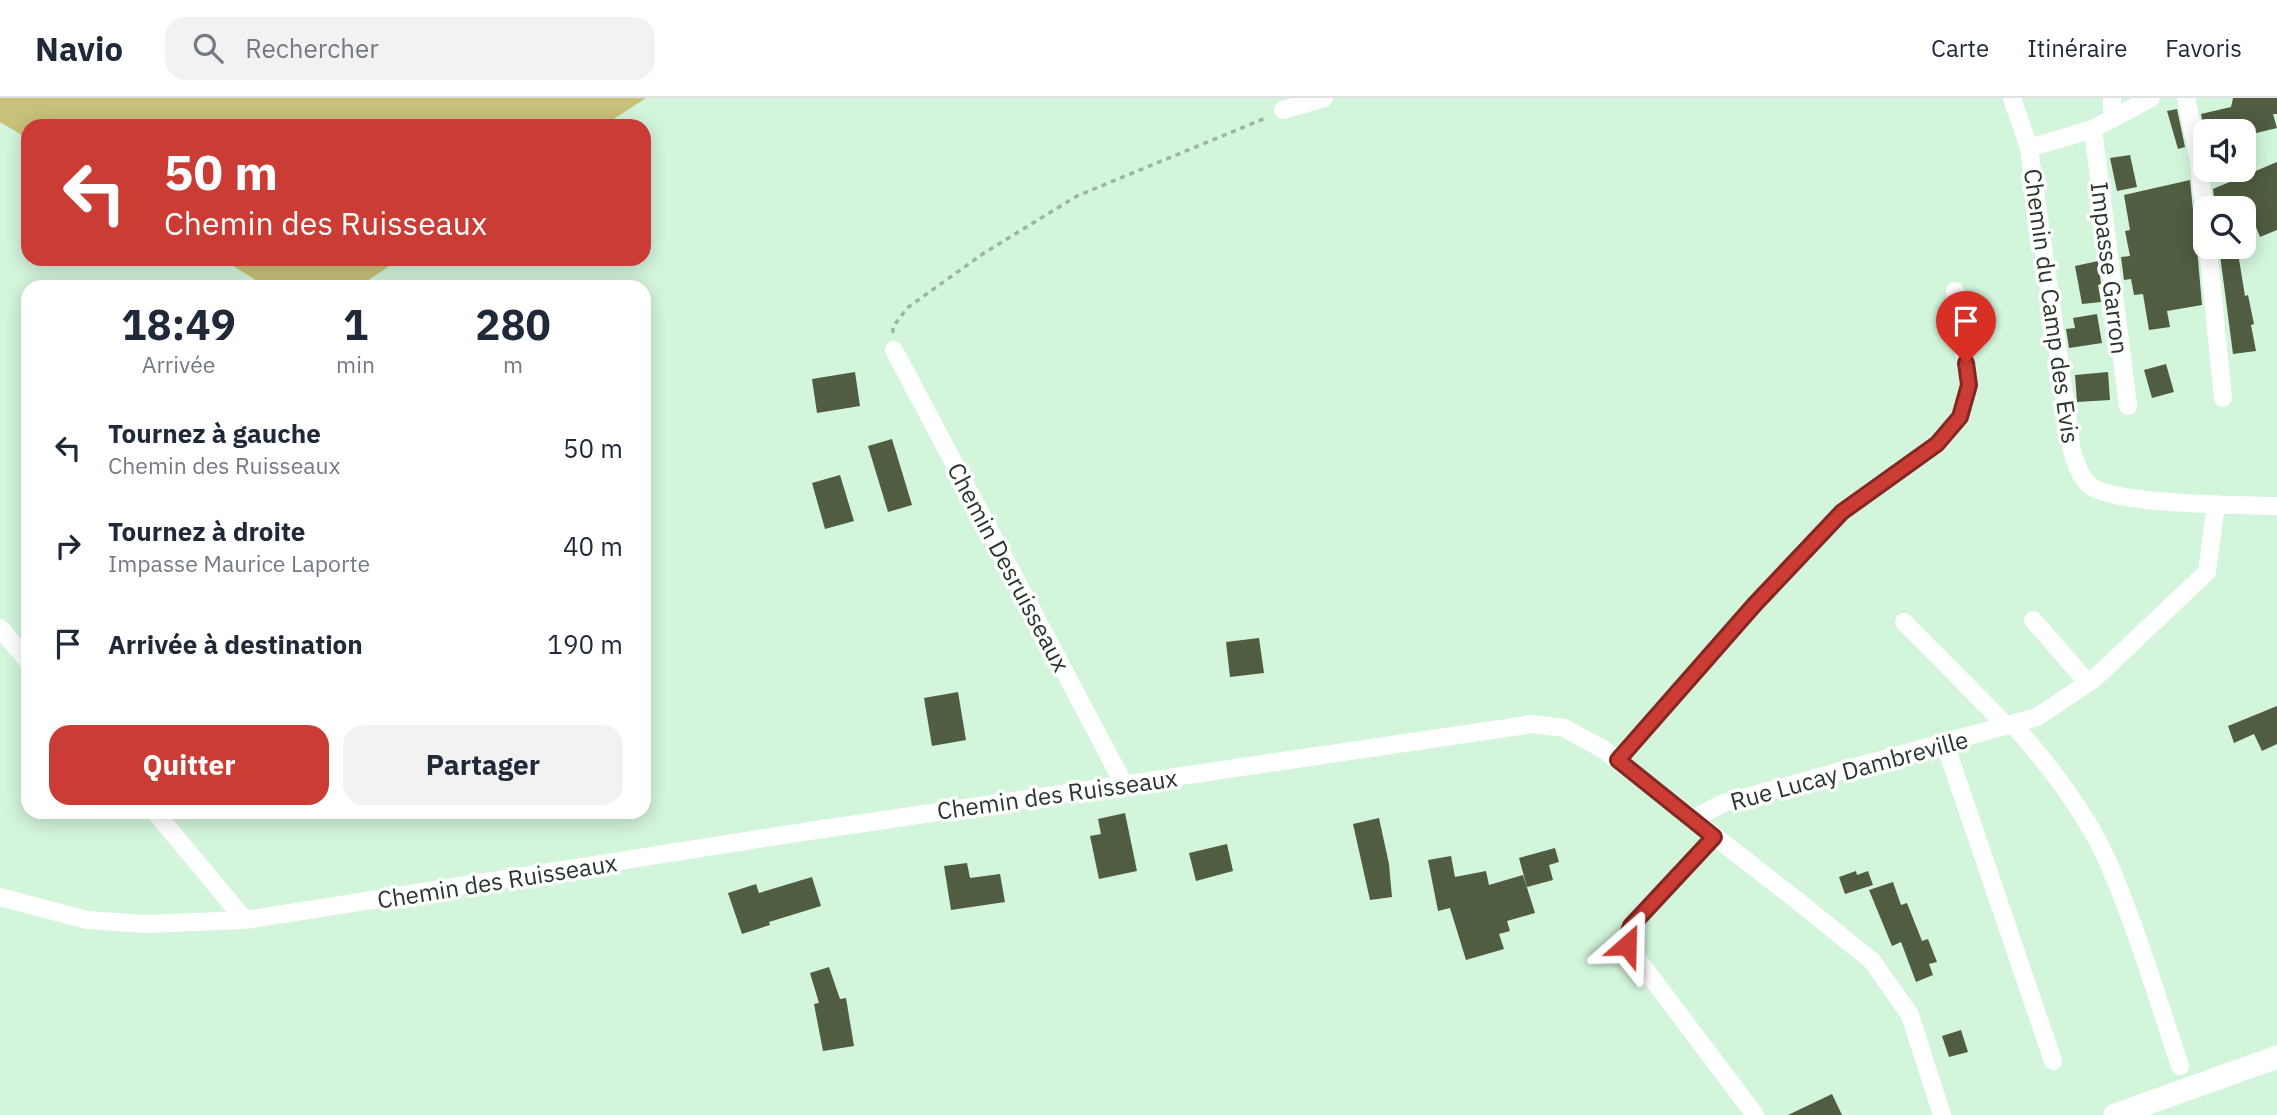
<!DOCTYPE html>
<html lang="fr">
<meta charset="utf-8">
<style>
body{margin:0;font-family:"IBM Plex Sans",sans-serif;background:#f2f2f3;color:#1f2937;height:100vh;display:flex;flex-direction:column;font-size:26px;white-space:nowrap}
*{box-sizing:border-box;margin:0}
p{font-size:23px;color:#747a83}
.icon{flex:none;width:38px;height:38px;fill:none;stroke:currentColor;stroke-width:2;stroke-linecap:round;stroke-linejoin:round}
.map{position:relative;flex:1;overflow:hidden}
.details{position:absolute;left:21px;top:182px;width:630px;height:539px;display:flex;flex-direction:column;background:#fff;border-radius:21px;box-shadow:0 4px 18px #0003}
.details>*{flex:none}
.hud{position:absolute;left:21px;top:21px;width:630px;height:147px;border-radius:21px;box-shadow:0 4px 18px #0003;background:#ca3c34;color:#fff;overflow:hidden}
.controls{position:absolute;left:2193px;top:21px;display:grid;gap:14px}
.controls a{display:grid;place-items:center;width:63px;height:63px;border-radius:14px;background:#fff;box-shadow:0 4px 18px #0003;font-size:35px}
.pin{position:absolute;display:grid;place-items:center;width:60px;height:60px;color:#fff;margin:-72px -30px;border-radius:50% 50% 50% 0;rotate:-45deg;box-shadow:0 0 7px #0007}
.pin .icon{rotate:45deg}
.me{position:absolute;width:77px;margin:-38px;rotate:25deg;stroke-linejoin:round;filter:drop-shadow(0 0 5px #0008)}
.turn{display:flex;align-items:center;gap:24px;height:147px;padding:0 28px;font-size:32px}
.turn .icon{width:91px;height:91px;stroke-width:2.5}
.turn b{display:block;font-size:49px;line-height:60px}
.eta{display:flex;justify-content:space-evenly;align-items:center;height:119px;text-align:center}
.eta b{font-size:42px;font-weight:700;line-height:49px}
.button{display:flex;gap:14px;margin-top:auto;padding:14px 28px}
.button a{flex:1;height:80px;border-radius:21px;background:#ca3c34;color:#fff;font-size:28px;font-weight:700;line-height:80px;text-align:center}
.button a+a{background:#f2f2f3;color:#1f2937}
ul{padding:0;list-style:none}
li{display:flex;align-items:center;gap:21px;height:98px;padding:0 28px}
li div{flex:1}
li b{display:block;font-size:26px}
li em{font-style:normal}
header{display:flex;align-items:center;gap:42px;box-sizing:border-box;height:98px;padding:0 35px;background:#fff;border-bottom:2px solid #e0e1e3}
header strong{font-size:33px}
nav{display:flex;gap:38px;margin-inline-start:auto;font-size:24px}
.search{width:490px;height:63px;background:#f2f2f3;display:flex;align-items:center;gap:18px;box-sizing:border-box;padding:0 24px;border-radius:21px;color:#747a83;font-size:26px}
.map>svg:first-child{display:block}
</style>
<header>
<strong>Navio</strong>
<div class="search"><svg class="icon" aria-label="search" viewBox="0 0 24 24"><circle cx="10" cy="10" r="6"/><path d="M15 15l6 6"/></svg>Rechercher</div>
<nav><a>Carte</a><a>Itinéraire</a><a>Favoris</a></nav>
</header>
<div class="map">
<svg width="2277" height="1017" viewBox="0 0 2277 1017">
<rect width="100%" height="100%" fill="#d3f5dc"/>
<path fill="#c9c17a" d="M0,0H646L603,28H28V41L0,24Z
M222,161H400L358,189H267Z"/>
<path fill="#505d40" d="M2233,0H2277V16H2273L2277,30L2244,38V33H2205V35L2201,16L2231,9Z
M2177,11L2185,49L2178,51L2167,13Z
M2130,57L2137,89L2117,93L2110,60Z
M2277,64V132L2260,139L2245,101L2215,107L2213,91Z
M2190,82L2194,122L2198,130L2200,141L2197,150L2202,207L2167,213L2170,229L2149,232L2143,196L2134,197L2131,181L2124,182L2121,159L2130,158L2125,133L2130,132L2124,97Z
M2219,149H2237L2245,198L2248,197L2254,226L2251,227L2256,253L2233,256Z
M2098,163L2101,186L2098,187L2101,204L2082,206L2075,168Z
M2097,216L2102,245L2069,250L2066,231L2075,230L2073,220Z
M2166,266L2174,294L2152,300L2144,272Z
M855,274L860,308L817,315L812,281Z
M2108,274L2110,302L2077,304L2075,277Z
M892,341L912,407L888,414L868,348Z
M840,377L854,423L825,431L812,385Z
M1259,540L1264,575L1230,579L1226,544Z
M958,594L966,642L932,648L924,600Z
M2277,608V646L2262,653L2254,636L2234,645L2228,628Z
M1125,715L1137,773L1099,781L1090,738L1101,736L1098,721Z
M1379,720L1389,766L1392,799L1370,802L1353,726Z
M1227,746L1233,773L1196,783L1189,755Z
M1555,750L1559,764L1549,767L1553,782L1527,789L1519,760Z
M1451,758L1455,779L1486,773L1489,787L1523,777L1535,815L1507,823L1510,833L1499,836L1504,851L1466,862L1450,810L1438,813L1428,762Z
M967,765L970,780L1000,776L1005,804L951,812L944,768Z
M1856,773L1857,777L1868,773L1873,787L1845,796L1839,779Z
M812,779L821,808L769,824L770,827L742,836L728,795L756,786L759,795Z
M1893,784L1901,807L1907,805L1922,843L1928,841L1937,864L1929,866L1933,877L1916,884L1901,844L1892,848L1869,792Z
M829,869L840,901L846,900L854,948L823,953L814,906L819,905L810,875Z
M1961,932L1968,954L1949,959L1942,938Z
M1832,996L1842,1017H1788Z"/>
<g fill="none" stroke-linecap="round" stroke-linejoin="round">
<path stroke="#9ab5a1" stroke-width="3.5" stroke-dasharray="5 5" stroke-linecap="butt" d="M893,235V229L907,210L984,155L1077,98L1268,19"/>
<path stroke="#fff" stroke-width="18" d="M2012,0L2029,50
M2112,0V21
M2151,0L2093,31L2029,50L2072,353C2076,365 2080,378 2089,387C2112,407 2241,407 2277,408
M2186,0L2199,62L2205,121
M1283,12L1324,0
M2093,31L2128,308
M2208,149L2223,300
M894,252L1124,686
M2033,522L2088,585
M1904,524L2007,628
M0,530L28,563
M2013,626C2051,669 2089,718 2111,771C2138,835 2158,902 2180,968
M1945,646L2053,963
M1618,662L1755,506L1842,414L1938,346L1960,319L1969,287L1955,193
M155,714L245,822
M1692,722L1721,706L2037,619L2094,581L2207,474L2216,406
M1714,739L1631,828L1627,838V847L1755,1017
M0,799L87,822L144,826L245,822L803,734L1533,626L1564,630L1603,651L1804,808L1872,863L1910,917L1942,1017"/>
<path stroke="#fff" stroke-width="23" d="M2115,1017L2277,959"/>
</g>
<g fill="none" stroke-linecap="round" stroke-linejoin="round">
<g stroke="#832722" stroke-width="18">
<path id="route" d="M1627,847V838L1631,828L1714,739L1618,662L1755,506L1842,414L1937,346L1960,319L1969,287L1966,265"/>
</g>
<use href="#route" stroke="#ca3c34" stroke-width="12"/>
</g>
<g text-anchor="middle" dominant-baseline="central" stroke-width="7" stroke-linejoin="round" paint-order="stroke">
<g font-size="24" fill="#29362c" stroke="#fff">
<text transform="translate(2110 170) rotate(83)">Impasse Garron</text>
<text transform="translate(2052 208) rotate(82)">Chemin du Camp des Evis</text>
<text transform="translate(1009 469) rotate(62)">Chemin Desruisseaux</text>
<text transform="translate(1849 672) rotate(-15)">Rue Lucay Dambreville</text>
<text transform="translate(1057 696) rotate(-8)">Chemin des Ruisseaux</text>
<text transform="translate(497 783) rotate(-9)">Chemin des Ruisseaux</text>
</g>
</g>
</svg>
<div class="controls">
<a><svg class="icon" aria-label="sound" viewBox="0 0 24 24"><path d="M4 9h4l5-4v14l-5-4H4zM17 9q2 3 0 6"/></svg></a>
<a><svg class="icon" aria-label="search" viewBox="0 0 24 24"><circle cx="10" cy="10" r="6"/><path d="M15 15l6 6"/></svg></a>
</div>
<div class="pin" style="left:1966px;top:265px;background:#d93025"><svg class="icon" aria-label="arrive" viewBox="0 0 24 24"><path d="M6 21V4h12l-3 4 3 4H6"/></svg></div>
<svg class="me" style="left:1627px;top:847px" viewBox="-20 -20 40 40"><path d="M0-17L14 15 0 8-14 15z" fill="#ca3c34" stroke="#fff" stroke-width="4"/></svg>
<div class="hud">
<div class="turn"><svg class="icon" aria-label="left" viewBox="0 0 24 24"><path d="M17 20v-9H6M10 6l-5 5 5 5"/></svg><div><b>50 m</b>Chemin des Ruisseaux</div></div>
</div>
<section class="details">
<div class="eta">
<div><b>18:49</b><p>Arrivée</p></div>
<div><b>1</b><p>min</p></div>
<div><b>280</b><p>m</p></div>
</div>
<ul>
<li><svg class="icon" aria-label="left" viewBox="0 0 24 24"><path d="M17 20v-9H6M10 6l-5 5 5 5"/></svg><div><b>Tournez à gauche</b><p>Chemin des Ruisseaux</p></div><em>50 m</em></li>
<li><svg class="icon" aria-label="right" viewBox="0 0 24 24"><path d="M7 20v-9h11M14 6l5 5-5 5"/></svg><div><b>Tournez à droite</b><p>Impasse Maurice Laporte</p></div><em>40 m</em></li>
<li><svg class="icon" aria-label="arrive" viewBox="0 0 24 24"><path d="M6 21V4h12l-3 4 3 4H6"/></svg><div><b>Arrivée à destination</b></div><em>190 m</em></li>
</ul>
<div class="button"><a>Quitter</a><a>Partager</a></div>
</section>
</div>
